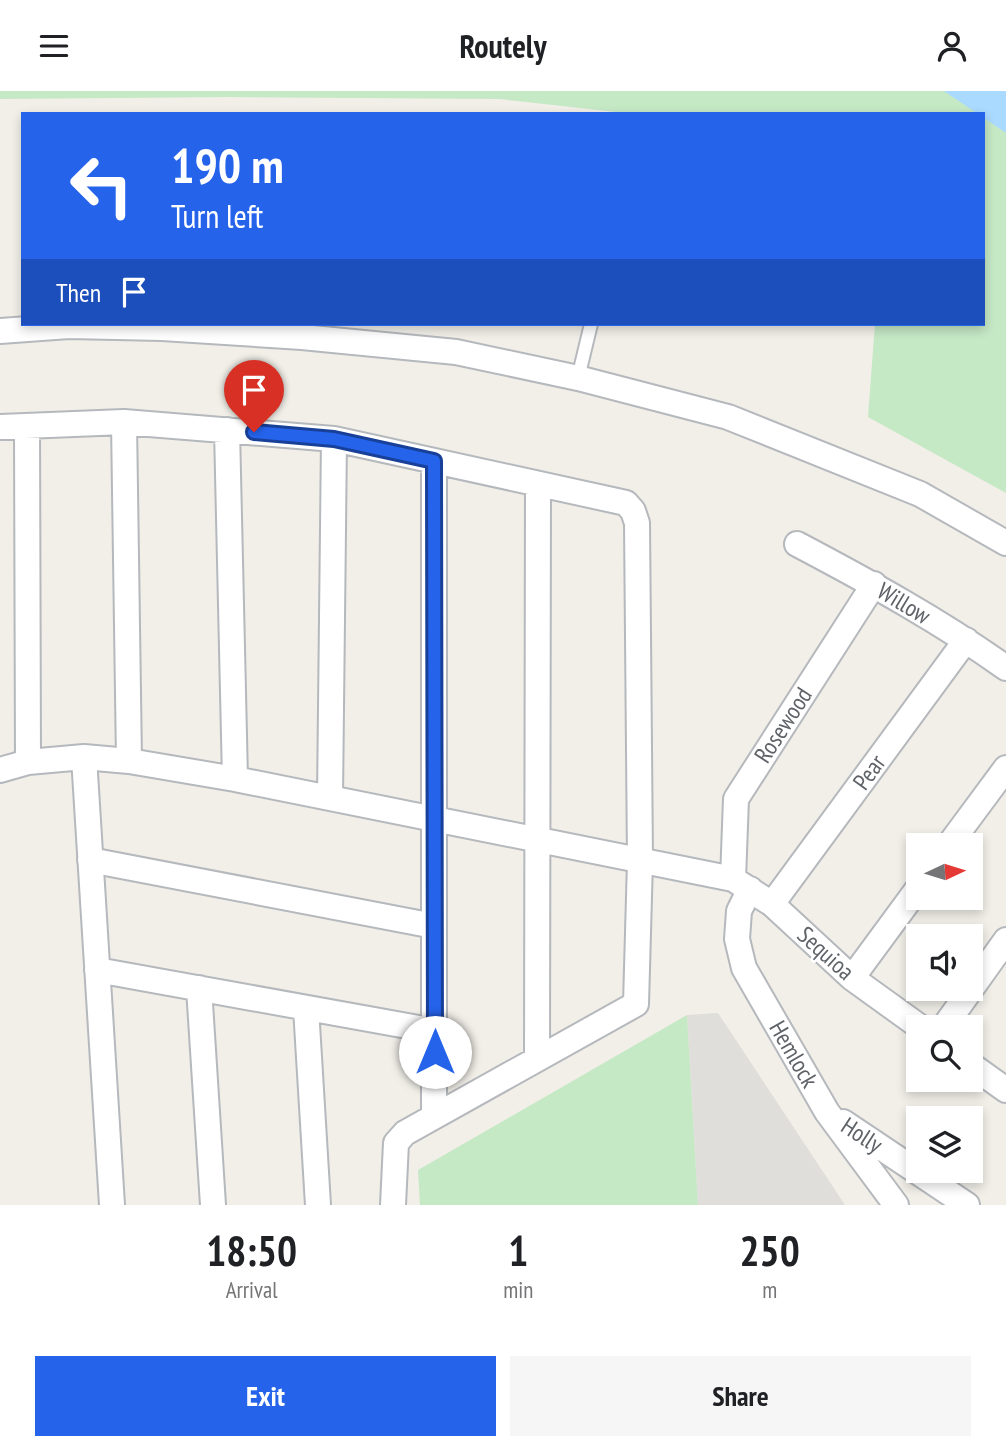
<!DOCTYPE html>
<style>
body{margin:0;font-family:"PT Sans Narrow",sans-serif;background:#f6f6f6;color:#202124;height:100vh;display:flex;flex-direction:column;font-size:26px;white-space:nowrap}
*{box-sizing:border-box;margin:0}
p{font-size:23px;color:#757577}
.icon{flex:none;width:38px;height:38px;fill:none;stroke:currentColor;stroke-width:2;stroke-linecap:round;stroke-linejoin:round}
.map{position:relative;height:1114px;overflow:hidden}
.side{display:flex;flex-direction:column;background:#fff;flex:1}
.side>*{flex:none}
.guide{position:absolute;left:21px;top:21px;width:964px;height:214px;border-radius:0px;box-shadow:0 4px 10px #0003;background:#2563eb;color:#fff;overflow:hidden}
.needle{width:46px;rotate:86deg}
.controls{position:absolute;left:906px;top:742px;display:grid;gap:14px}
.controls a{display:grid;place-items:center;width:77px;height:77px;border-radius:0px;background:#fff;box-shadow:0 4px 10px #0003;font-size:35px}
.pin{position:absolute;display:grid;place-items:center;width:60px;height:60px;color:#fff;margin:-72px -30px;border-radius:50% 50% 50% 0;rotate:-45deg;box-shadow:0 0 7px #0007}
.pin .icon{rotate:45deg}
.me{position:absolute;width:77px;margin:-38px;rotate:0deg;stroke-linejoin:round;filter:drop-shadow(0 0 5px #0008)}
.turn{display:flex;align-items:center;gap:24px;height:147px;padding:0 35px;font-size:32px}
.turn .icon{width:91px;height:91px;stroke-width:2.5}
.turn b{display:block;font-size:49px;line-height:60px}
.then{display:flex;align-items:center;height:66px;padding:0 35px;background:#0003;gap:14px;font-size:26px}
.eta{display:flex;justify-content:space-evenly;align-items:center;height:119px;text-align:center}
.eta b{font-size:42px;font-weight:700;line-height:49px}
.button{display:flex;gap:14px;margin-top:auto;padding:14px 35px}
.button a{flex:1;height:80px;border-radius:0px;background:#2563eb;color:#fff;font-size:28px;font-weight:700;line-height:80px;text-align:center}
.button a+a{background:#f6f6f6;color:#202124}
header{display:flex;justify-content:space-between;align-items:center;height:91px;padding:0 35px;background:#fff;font-size:32px;font-weight:700}
.map>svg:first-child{display:block}
</style>
<header><svg class="icon" aria-label="menu" viewBox="0 0 24 24"><path d="M4 6h16M4 12h16M4 18h16"/></svg>Routely<svg class="icon" aria-label="person" viewBox="0 0 24 24"><circle cx="12" cy="8" r="4"/><path d="M4 21q1-7 8-7t8 7"/></svg></header>
<div class="map">
<svg width="1006" height="1114" viewBox="0 0 1006 1114">
<rect width="100%" height="100%" fill="#f1efe8"/>
<path fill="#e0deda" d="M718,922L845,1114H698L687,924Z"/>
<path fill="#c5e8c5" d="M0,0H1006V402L868,326L875,233H984V23H634L500,8L228,6L0,8Z
M687,924L698,1114H420L418,1079Z"/>
<path fill="#aadaff" d="M944,0H1006V42L984,27V23H978Z"/>
<g fill="none" stroke-linecap="round" stroke-linejoin="round">
<g stroke="#b5b8bc" stroke-width="16">
<path id="lane" d="M578,287L591,233"/>
</g>
<g stroke="#b5b8bc" stroke-width="28">
<path id="street" d="M0,240L69,235L162,237L302,246L456,261L578,287L728,326L920,403L1006,452
M124,331L129,670
M27,335L28,671
M0,336L124,331L334,348L626,412L633,420L637,432L640,770L636,913L405,1042L396,1052L393,1114
M227,339L235,688
M434,370V1025
M797,453C869,491 940,530 1006,577
M84,666L112,1114
M0,679L28,671L84,666L129,670L235,688L733,788L772,813L852,887L920,936
M330,707L334,348
M949,754L1006,677
M90,769L434,835
M733,788L736,708L874,493
M750,798L739,820L737,848L744,877L827,1021L896,1114
M772,813L966,549
M97,879L435,940
M852,887L919,796
M199,897L213,1114
M306,917L318,1114
M944,936L1006,849
M537,968L538,393
M971,974L1006,999
M843,1031L967,1114"/>
</g>
<use href="#lane" stroke="#fff" stroke-width="12"/>
<use href="#street" stroke="#fff" stroke-width="24"/>
</g>
<g fill="none" stroke-linecap="round" stroke-linejoin="round">
<g stroke="#184099" stroke-width="18">
<path id="route" d="M254,341L334,348L434,370L435,961"/>
</g>
<use href="#route" stroke="#2563eb" stroke-width="12"/>
</g>
<g text-anchor="middle" dominant-baseline="central" stroke-width="5" stroke-linejoin="round" paint-order="stroke">
<g font-size="24" fill="#5f6368" stroke="#fff">
<text transform="translate(904 512) rotate(31)">Willow</text>
<text transform="translate(783 634) rotate(-57)">Rosewood</text>
<text transform="translate(869 681) rotate(-54)">Pear</text>
<text transform="translate(826 862) rotate(42)">Sequioa</text>
<text transform="translate(794 963) rotate(60)">Hemlock</text>
<text transform="translate(862 1044) rotate(33)">Holly</text>
</g>
</g>
</svg>
<div class="controls">
<a><svg class="needle" viewBox="-14 -14 28 28"><path d="M0-13l5 13h-10z" fill="#e53935"/><path d="M0 13l5-13h-10z" fill="#757577"/></svg></a>
<a><svg class="icon" aria-label="sound" viewBox="0 0 24 24"><path d="M4 9h4l5-4v14l-5-4H4zM17 9q2 3 0 6"/></svg></a>
<a><svg class="icon" aria-label="search" viewBox="0 0 24 24"><circle cx="10" cy="10" r="6"/><path d="M15 15l6 6"/></svg></a>
<a><svg class="icon" aria-label="layers" viewBox="0 0 24 24"><path d="M12 4l9 5-9 5-9-5zM3 14l9 5 9-5"/></svg></a>
</div>
<div class="pin" style="left:254px;top:341px;background:#d93025"><svg class="icon" aria-label="arrive" viewBox="0 0 24 24"><path d="M6 21V4h12l-3 4 3 4H6"/></svg></div>
<svg class="me" style="left:435px;top:961px" viewBox="-20 -20 40 40"><circle r="19" fill="#fff"/><path d="M0-13L10 11 0 6-10 11z" fill="#2563eb"/></svg>
<div class="guide">
<div class="turn"><svg class="icon" aria-label="left" viewBox="0 0 24 24"><path d="M17 20v-9H6M10 6l-5 5 5 5"/></svg><div><b>190 m</b>Turn left</div></div>
<div class="then">Then<svg class="icon" aria-label="arrive" viewBox="0 0 24 24"><path d="M6 21V4h12l-3 4 3 4H6"/></svg></div>
</div>
</div>
<section class="side">
<div class="eta">
<div><b>18:50</b><p>Arrival</p></div>
<div><b>1</b><p>min</p></div>
<div><b>250</b><p>m</p></div>
</div>
<div class="button"><a>Exit</a><a>Share</a></div>
</section>
